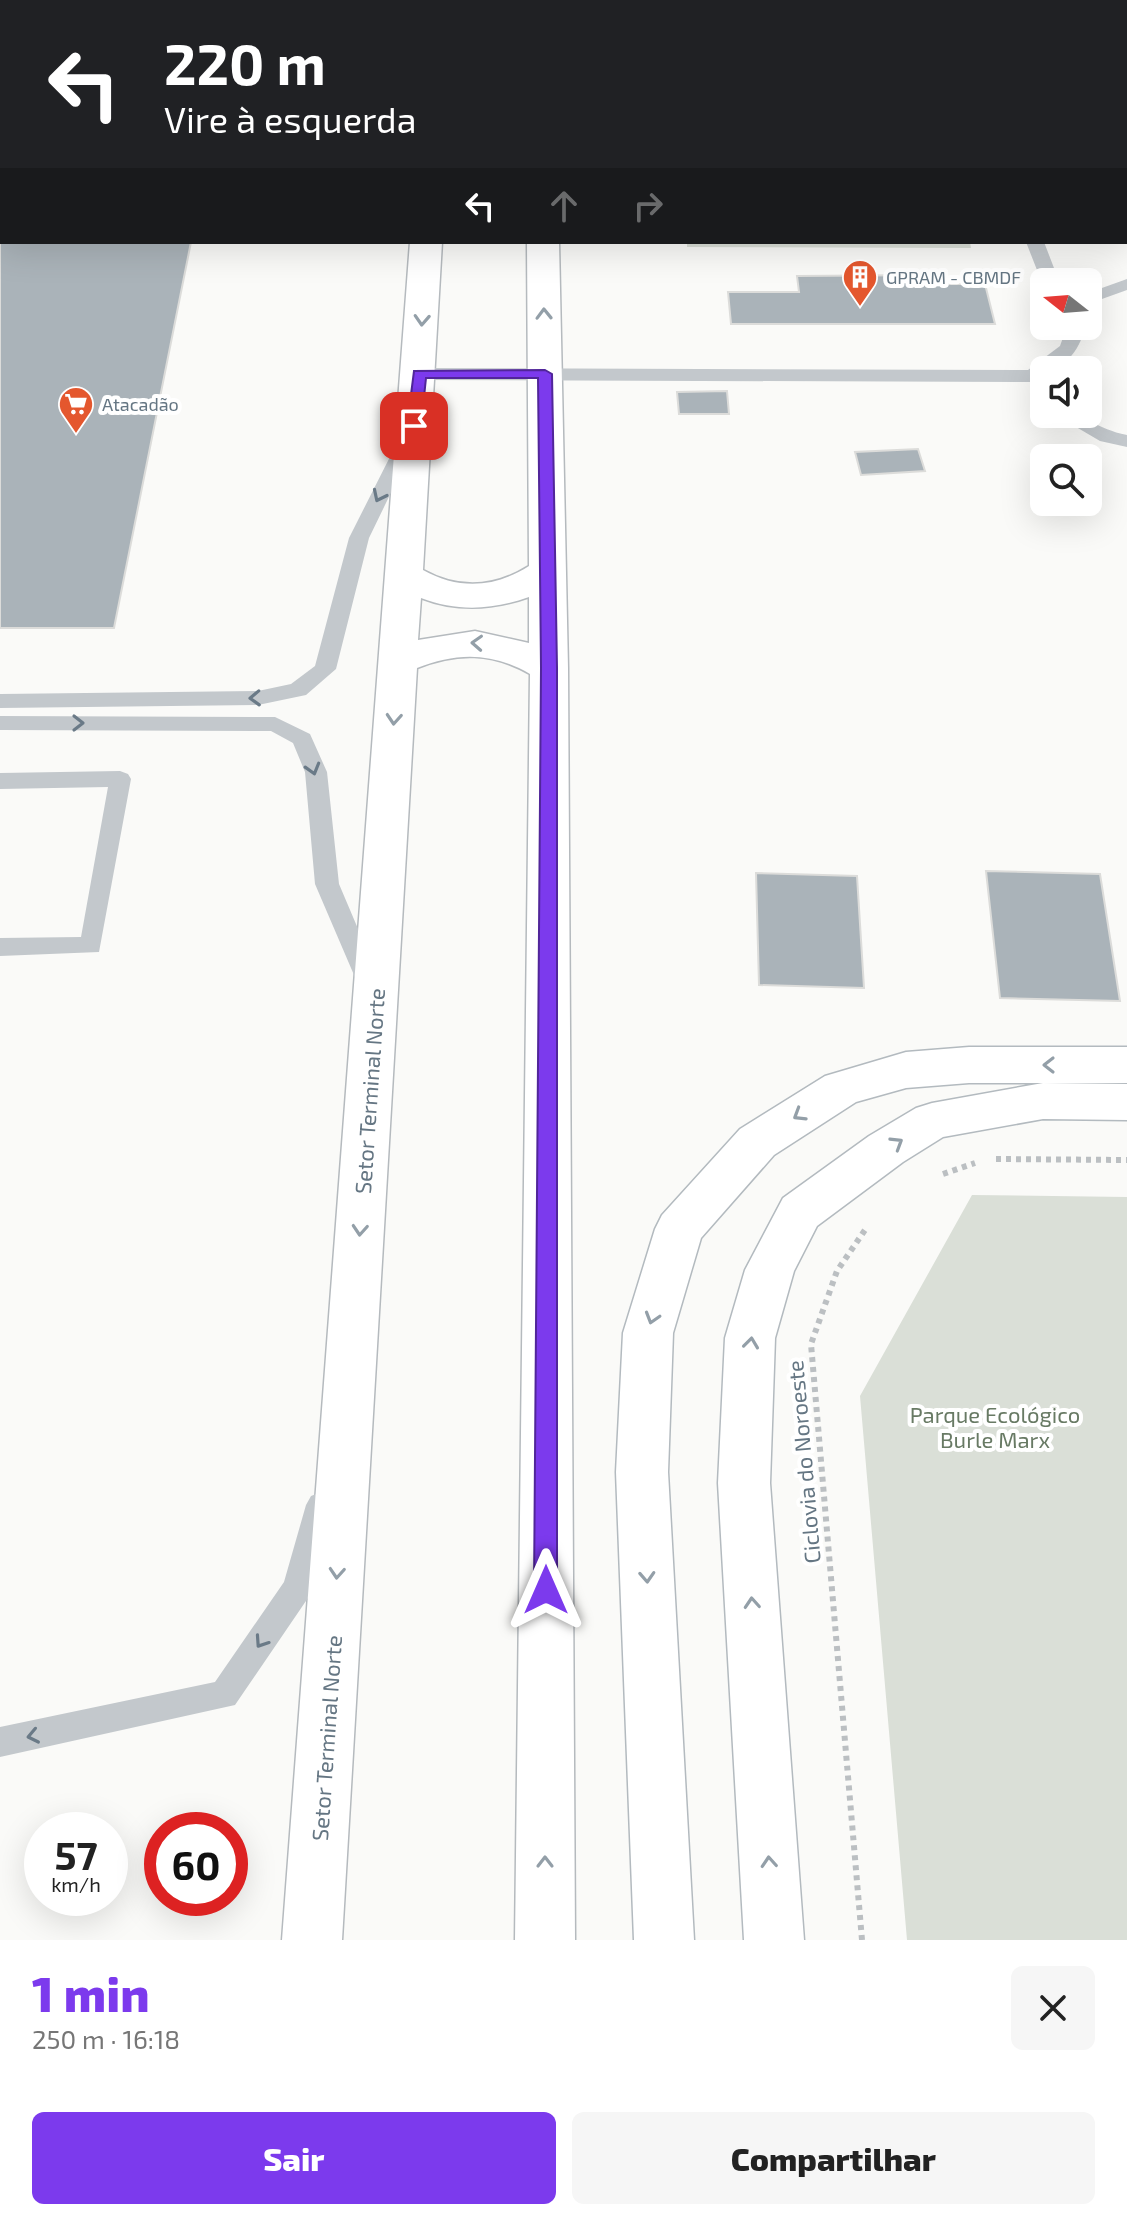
<!DOCTYPE html>
<html lang="pt">
<meta charset="utf-8">
<style>
body{margin:0;font-family:"Exo 2",sans-serif;background:#f6f6f6;color:#222;height:100vh;display:flex;flex-direction:column;font-size:30px;white-space:nowrap}
*{box-sizing:border-box;margin:0}
p{font-size:26px;color:#767676}
.icon{flex:none;width:44px;height:44px;fill:none;stroke:currentColor;stroke-width:2;stroke-linecap:round;stroke-linejoin:round}
.map{position:relative;height:1940px;overflow:hidden}
.panel{display:flex;flex-direction:column;background:#fff;flex:1}
.panel>*{flex:none}
.hud{position:absolute;left:0px;top:0px;width:1128px;height:244px;box-shadow:0 8px 32px #0002;background:#202124;color:#fff;overflow:hidden}
.needle{width:52px;rotate:287deg}
.tools{position:absolute;left:1030px;top:268px;display:grid;gap:16px}
.tools a{display:grid;place-items:center;width:72px;height:72px;border-radius:12px;background:#fff;box-shadow:0 8px 32px #0002;font-size:40px}
.speed{position:absolute;left:24px;top:1812px;display:flex;gap:16px;font-size:40px;font-weight:700;text-align:center}
.speed>*{display:grid;place-content:center;width:104px;height:104px;border-radius:50%;background:#fff;box-shadow:0 8px 32px #0002;line-height:1}
.speed small{font-size:20px;font-weight:400}
.speed .limit{border:12px solid #d22;background:#fff;color:#111}
.pin{position:absolute;display:grid;place-items:center;width:68px;height:68px;color:#fff;margin:-34px;border-radius:16px;box-shadow:0 4px 12px #0006}
.me{position:absolute;width:88px;margin:-44px;rotate:0deg;stroke-linejoin:round;filter:drop-shadow(0 0 6px #0008)}
.turn{display:flex;align-items:center;gap:28px;height:168px;padding:0 32px;font-size:36px}
.turn .icon{width:104px;height:104px;stroke-width:2.5}
.turn b{display:block;font-size:56px;line-height:68px}
.lanes{display:flex;align-items:center;height:76px;padding:0 32px;background:#0003;justify-content:center;gap:40px;direction:ltr}
.lanes .off{opacity:.35}
.round{display:grid;place-items:center;flex:none;width:84px;height:84px;border-radius:12px;background:#f6f6f6}
.overview{display:flex;align-items:center;justify-content:space-between;height:136px;padding:0 32px}
h1{font-size:48px;font-weight:800;line-height:60px;color:#7c3aed}
.action{display:flex;gap:16px;margin-top:auto;padding:16px 32px}
.action a{flex:1;height:92px;border-radius:12px;background:#7c3aed;color:#fff;font-size:32px;font-weight:800;line-height:92px;text-align:center}
.action a+a{background:#f6f6f6;color:#222}
.map>svg:first-child{display:block}
</style>
<div class="map">
<svg width="1127" height="1940" viewBox="0 0 1127 1940">
<rect width="100%" height="100%" fill="#fafaf8"/>
<path fill="#dadfd7" d="M687,242H970L971,248L687,247Z
M972,1195L1127,1197V1940H907L860,1396Z"/>
<path fill="#aab3b9" stroke="#dcdcda" stroke-width="2" d="M0,111L2,242H191L114,628H0Z
M937,275L939,284H985L995,324H731L728,292H799L797,276Z
M727,391L729,414H679L677,392Z
M918,449L925,471L861,475L855,452Z
M986,871L1100,874L1120,1001L1000,998Z
M756,873L857,876L864,988L759,985Z"/>
<g fill="none" stroke-linecap="round" stroke-linejoin="round">
<g stroke="#b3babf" stroke-width="3">
<path id="secondary" d="M1126,22H1127V38H1126Z
M969,1047H1127V1083H969L906,1088L856,1102L774,1155L701,1238L673,1333L668,1472L694,1940H634L616,1472L623,1333L655,1229L662,1215L740,1129L825,1076L906,1052Z
M1043,1083L1127,1084V1120L1043,1119L943,1137L903,1162L817,1226L794,1271L775,1338L770,1483L804,1940H744L718,1483L725,1338L745,1270L783,1198L869,1136L916,1108L932,1103Z"/>
</g>
<g stroke="#b5babe" stroke-width="3">
<path id="primary" d="M428,0H456V2H428Z
M529,0H557V2H529Z
M410,242H442L423,570C459,590 494,588 529,566L527,242H559L568,668L575,1940H515L530,674C492,652 457,652 417,668L342,1940H282ZM529,597V643L475,631L418,640L421,598C457,612 493,610 529,597Z"/>
</g>
<path stroke="#bbbfc2" stroke-width="6" stroke-dasharray="5 5" stroke-linecap="butt" d="M996,1159L1127,1160
M943,1174L975,1163
M862,1940L811,1344L837,1271L867,1227"/>
<path fill="#c3c8cc" fill-rule="evenodd" d="M1026,242H1044L1054,268L1066,282H1047L1037,270Z
M1127,279V290L1088,304V293Z
M1067,326H1085C1082,346 1066,370 1044,370V376L1032,382L419,380L410,374L419,368L1028,370L1060,346Z
M1054,414C1088,414 1096,429 1127,435V447L1100,441Z
M408,433L417,439L369,538L336,669L306,695L258,705L0,708V694L258,691L291,684L315,666L349,538L399,439Z
M0,716L275,717L310,734L327,772L339,884L381,983L378,989L369,992L360,989L315,884L305,772L293,743L271,731L0,730Z
M120,771L128,774L131,779L99,952L0,956V938L81,937L108,787L0,789V773Z
M321,1492L331,1496L336,1505L308,1598L235,1705L0,1757V1727L215,1682L284,1582L306,1505L311,1496Z"/>
<path fill="#c3c8cc" fill-rule="evenodd" d="M0,23H2V39H0Z"/>
<use href="#secondary" fill="#fff" fill-rule="evenodd"/>
<use href="#primary" fill="#fff" fill-rule="evenodd"/>
</g>
<defs><path id="oneway-chevron" d="M-2-3.5L2.5 0L-2 3.5" fill="none" stroke-width="1.6" stroke-linecap="round" stroke-linejoin="round" transform="scale(2)"/></defs>
<g stroke="#939fa8">
<use href="#oneway-chevron" transform="translate(544 314) rotate(-91)"/>
<use href="#oneway-chevron" transform="translate(422 320) rotate(93)"/>
<use href="#oneway-chevron" transform="translate(477 643) rotate(-177)"/>
<use href="#oneway-chevron" transform="translate(394 719) rotate(94)"/>
<use href="#oneway-chevron" transform="translate(1049 1065) rotate(-180)"/>
<use href="#oneway-chevron" transform="translate(799 1115) rotate(148)"/>
<use href="#oneway-chevron" transform="translate(897 1143) rotate(-32)"/>
<use href="#oneway-chevron" transform="translate(360 1230) rotate(94)"/>
<use href="#oneway-chevron" transform="translate(652 1318) rotate(107)"/>
<use href="#oneway-chevron" transform="translate(751 1343) rotate(-83)"/>
<use href="#oneway-chevron" transform="translate(337 1573) rotate(94)"/>
<use href="#oneway-chevron" transform="translate(647 1577) rotate(87)"/>
<use href="#oneway-chevron" transform="translate(752 1603) rotate(-94)"/>
<use href="#oneway-chevron" transform="translate(545 1862) rotate(-90)"/>
<use href="#oneway-chevron" transform="translate(769 1862) rotate(-94)"/>
</g>
<g stroke="#6a7a87">
<use href="#oneway-chevron" transform="translate(379 496) rotate(116)"/>
<use href="#oneway-chevron" transform="translate(255 698) rotate(178)"/>
<use href="#oneway-chevron" transform="translate(78 723)"/>
<use href="#oneway-chevron" transform="translate(313 769) rotate(74)"/>
<use href="#oneway-chevron" transform="translate(261 1642) rotate(124)"/>
<use href="#oneway-chevron" transform="translate(33 1736) rotate(168)"/>
</g>
<path fill="#7c3aed" stroke="#51269a" stroke-width="2" d="M545,370L552,374L557,668V1590L554,1598L546,1601L538,1598L534,1590L541,668L538,378H426L421,426L414,430L407,426L414,371Z"/>
<defs>
<g id="building-pin" transform="scale(1.8)"><path d="M0 17L-7.5 6A9.5 9.5 0 1 1 7.5 6Z" fill="#e4572e" stroke="#fff"/><path d="M-4-6H4V6H1V3H-1V6H-4ZM-2.5-4.3h1.7v1.8h-1.7ZM.8-4.3h1.7v1.8H.8ZM-2.5-1h1.7V.8h-1.7ZM.8-1h1.7V.8H.8Z" fill="#fff"/></g>
<g id="supermarket-pin" transform="scale(1.8)"><path d="M0 17L-7.5 6A9.5 9.5 0 1 1 7.5 6Z" fill="#e4572e" stroke="#fff"/><path d="M-6-5.5h2.5l.6 2H6L4.5 2H-2.5L-4.4-4H-6ZM-1.5 3.2a1.3 1.3 0 1 0 .1 0ZM3 3.2a1.3 1.3 0 1 0 .1 0Z" fill="#fff"/></g>
</defs>
<g fill-rule="evenodd">
<use href="#building-pin" x="860" y="277"/>
<use href="#supermarket-pin" x="76" y="404"/>
</g>
<g text-anchor="middle" dominant-baseline="central" stroke-width="8" stroke-linejoin="round" paint-order="stroke">
<g font-size="18" fill="#657683" stroke="#fff" text-anchor="start">
<text x="886" y="277">GPRAM - CBMDF</text>
<text x="102" y="404">Atacadão</text>
</g>
<g font-size="22" fill="#657683" stroke="#fff">
<text transform="translate(369 1091) rotate(-86)">Setor Terminal Norte</text>
<text transform="translate(803 1462) rotate(-95)">Ciclovia do Noroeste</text>
<text transform="translate(326 1738) rotate(-86)">Setor Terminal Norte</text>
</g>
<g font-size="22" fill="#687a64" stroke="#fff">
<text x="995" y="1414">Parque Ecológico<tspan x="995" dy="25">Burle Marx</tspan></text>
</g>
</g>
</svg>
<div class="tools">
<a><svg class="needle" viewBox="-14 -14 28 28"><path d="M0-13l5 13h-10z" fill="#e53935"/><path d="M0 13l5-13h-10z" fill="#767676"/></svg></a>
<a><svg class="icon" aria-label="sound" viewBox="0 0 24 24"><path d="M4 9h4l5-4v14l-5-4H4zM17 9q2 3 0 6"/></svg></a>
<a><svg class="icon" aria-label="search" viewBox="0 0 24 24"><circle cx="10" cy="10" r="6"/><path d="M15 15l6 6"/></svg></a>
</div>
<div class="speed"><div>57<small>km/h</small></div><div class="limit">60</div></div>
<div class="pin" style="left:414px;top:426px;background:#d93025"><svg class="icon" aria-label="arrive" viewBox="0 0 24 24"><path d="M6 21V4h12l-3 4 3 4H6"/></svg></div>
<svg class="me" style="left:546px;top:1590px" viewBox="-20 -20 40 40"><path d="M0-17L14 15 0 8-14 15z" fill="#7c3aed" stroke="#fff" stroke-width="4"/></svg>
<div class="hud">
<div class="turn"><svg class="icon" aria-label="left" viewBox="0 0 24 24"><path d="M17 20v-9H6M10 6l-5 5 5 5"/></svg><div><b>220 m</b>Vire à esquerda</div></div>
<div class="lanes"><svg class="icon" aria-label="left" viewBox="0 0 24 24"><path d="M17 20v-9H6M10 6l-5 5 5 5"/></svg><svg class="icon off" aria-label="ahead" viewBox="0 0 24 24"><path d="M12 20V5M6 11l6-6 6 6"/></svg><svg class="icon off" aria-label="right" viewBox="0 0 24 24"><path d="M7 20v-9h11M14 6l5 5-5 5"/></svg></div>
</div>
</div>
<section class="panel">
<div class="overview"><div><h1>1 min</h1><p>250 m · 16:18</p></div><a class="round"><svg class="icon" aria-label="close" viewBox="0 0 24 24"><path d="M6 6l12 12M18 6L6 18"/></svg></a></div>
<div class="action"><a>Sair</a><a>Compartilhar</a></div>
</section>
